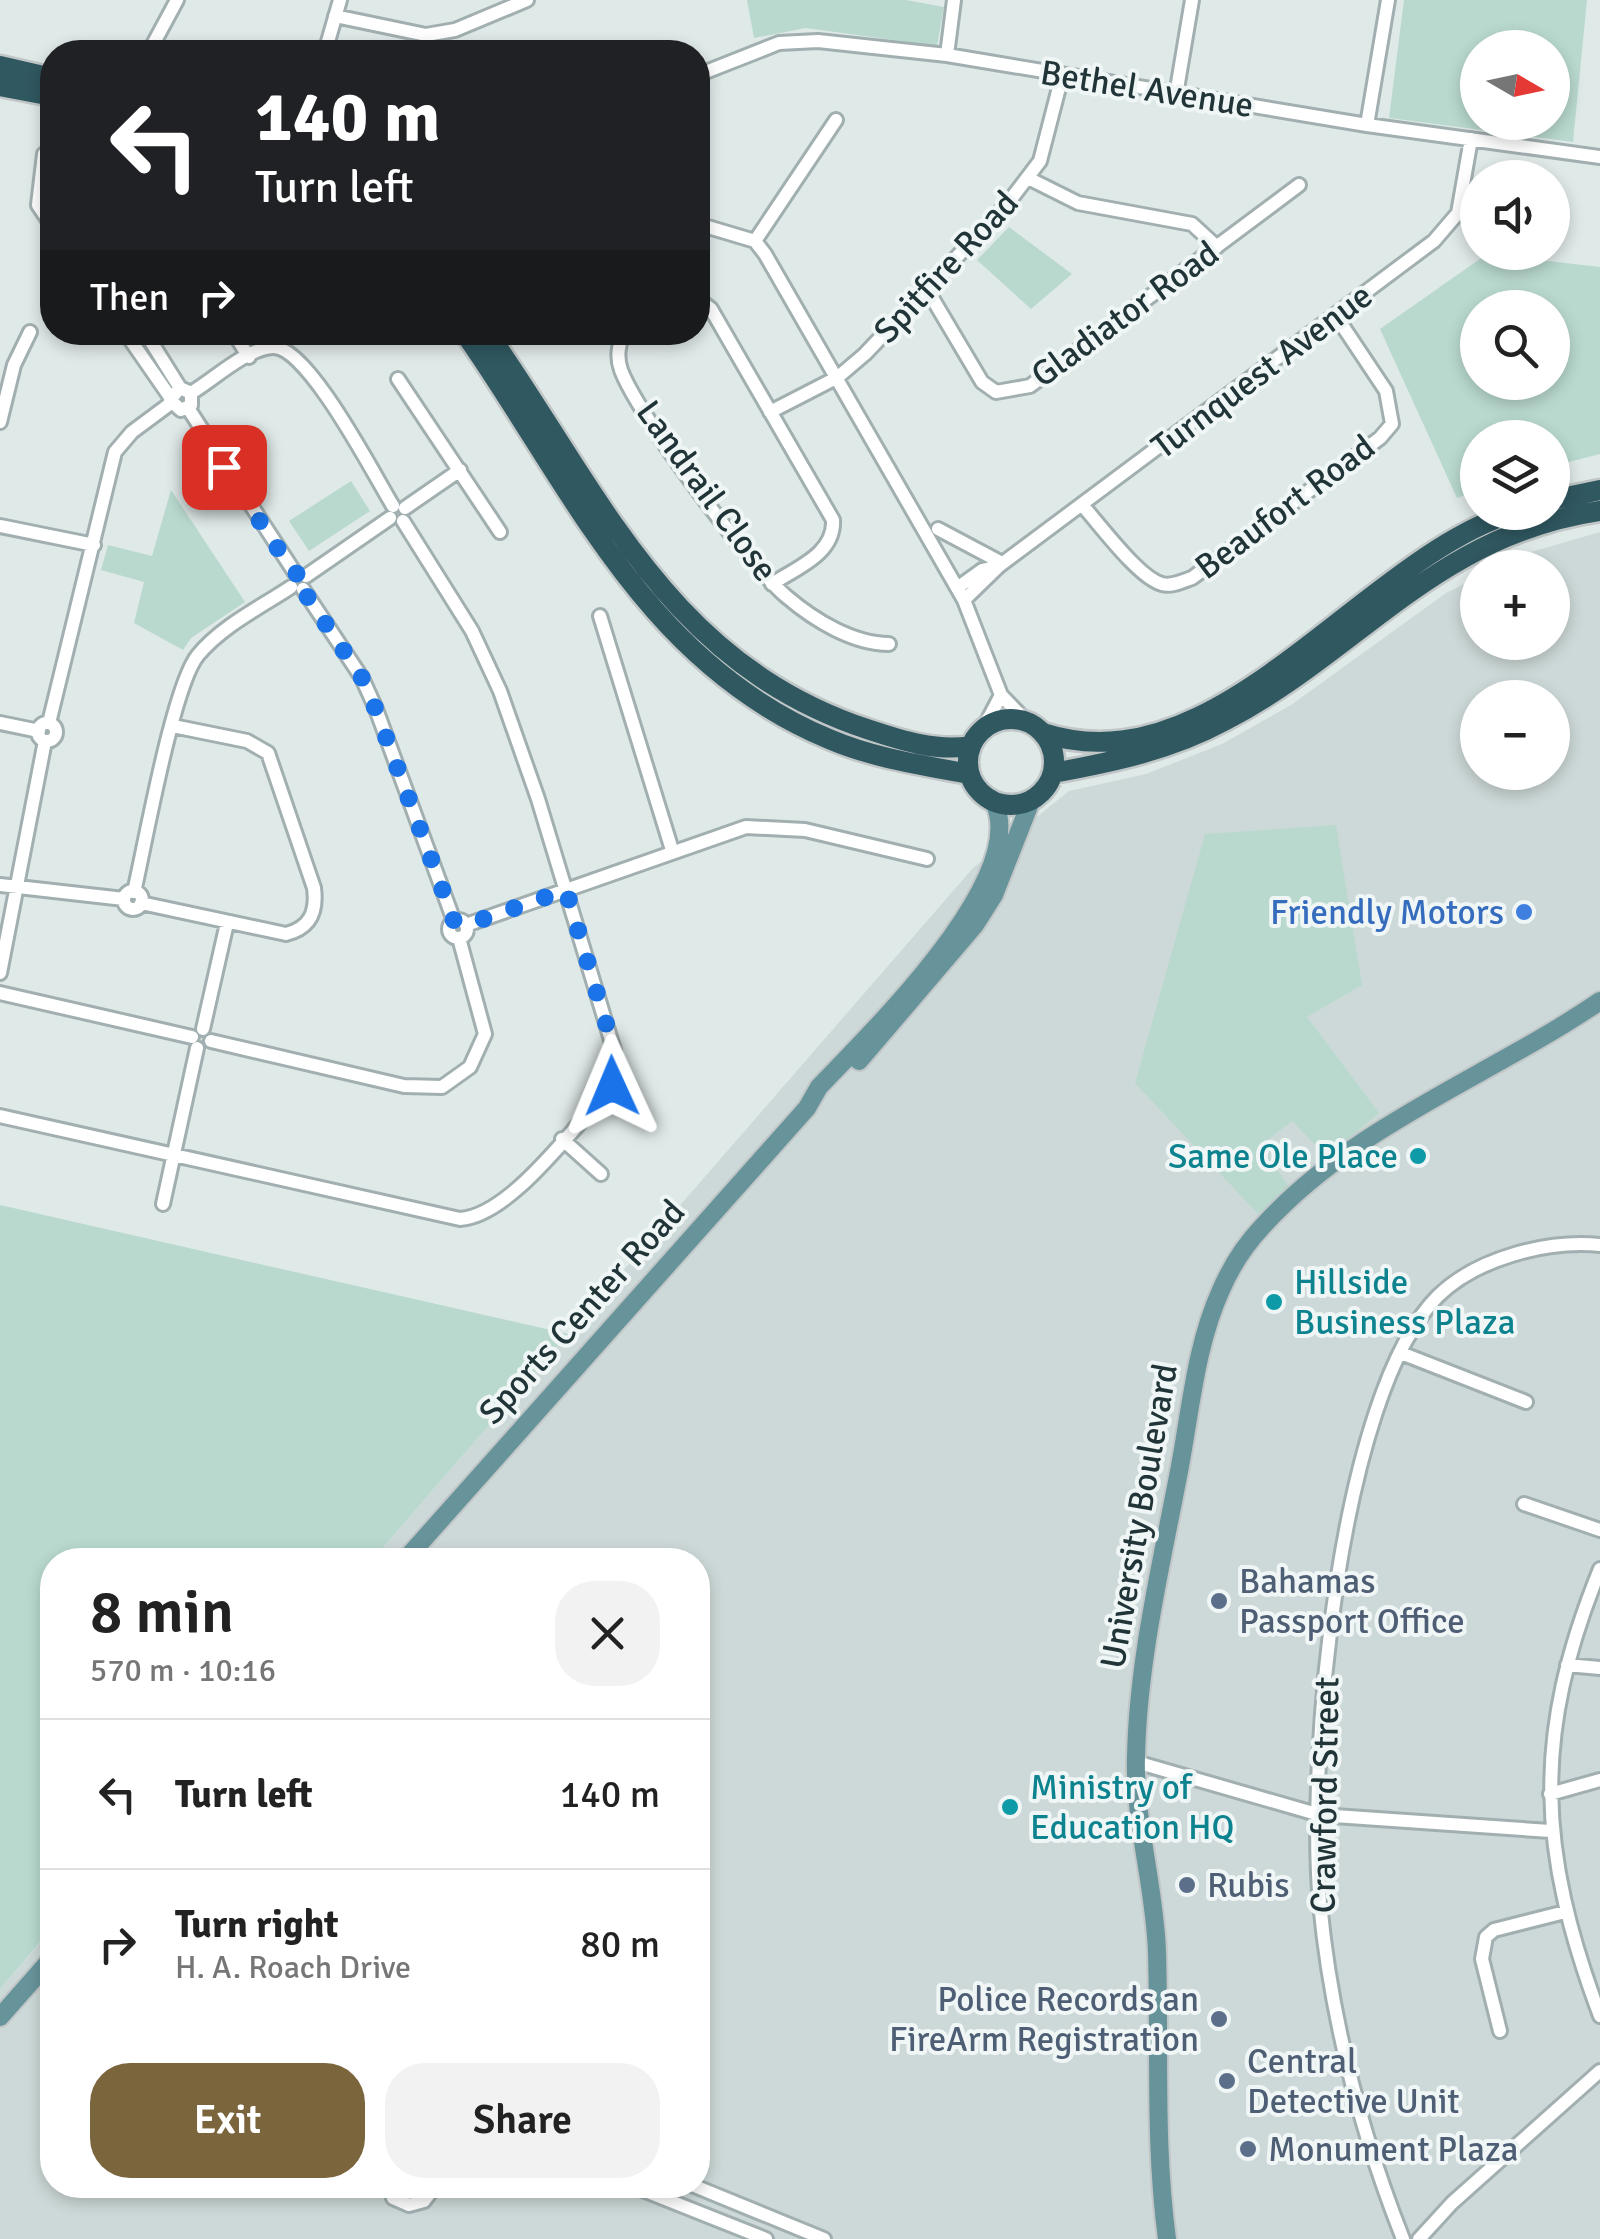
<!DOCTYPE html>
<meta charset="utf-8">
<style>
body{margin:0;font-family:Signika,sans-serif;background:#f2f2f2;color:#222;height:100vh;display:flex;flex-direction:column;font-size:38px;white-space:nowrap}
*{box-sizing:border-box;margin:0}
p{font-size:32px;color:#767676}
.icon{flex:none;width:55px;height:55px;fill:none;stroke:currentColor;stroke-width:2;stroke-linecap:round;stroke-linejoin:round}
.map{position:relative;flex:1;overflow:hidden}
.side{position:absolute;left:40px;top:1548px;width:670px;height:650px;display:flex;flex-direction:column;background:#fff;border-radius:40px;box-shadow:0 5px 15px #0003}
.side>*{flex:none}
.top-card{position:absolute;left:40px;top:40px;width:670px;height:305px;border-radius:40px;box-shadow:0 5px 15px #0003;background:#202124;color:#fff;overflow:hidden}
.needle{width:65px;rotate:99deg}
.tools{position:absolute;left:1460px;top:30px;display:grid;gap:20px}
.tools a{display:grid;place-items:center;width:110px;height:110px;border-radius:50%;background:#fff;box-shadow:0 5px 15px #0003;font-size:50px}
.pin{position:absolute;display:grid;place-items:center;width:85px;height:85px;color:#fff;margin:-42px;border-radius:20px;box-shadow:0 5px 15px #0006}
.me{position:absolute;width:110px;margin:-55px;rotate:359deg;stroke-linejoin:round;filter:drop-shadow(0 0 8px #0008)}
.turn{display:flex;align-items:center;gap:35px;height:210px;padding:0 50px;font-size:45px}
.turn .icon{width:130px;height:130px;stroke-width:2.5}
.turn b{display:block;font-size:70px;line-height:85px}
.then{display:flex;align-items:center;height:95px;padding:0 50px;background:#0003;gap:20px;font-size:38px}
.round{display:grid;place-items:center;flex:none;width:105px;height:105px;border-radius:40px;background:#f2f2f2}
.head{display:flex;align-items:center;justify-content:space-between;height:170px;padding:0 50px}
h1{font-size:60px;font-weight:600;line-height:75px}
.button{display:flex;gap:20px;margin-top:auto;padding:20px 50px}
.button a{flex:1;height:115px;border-radius:40px;background:#7b653d;color:#fff;font-size:40px;font-weight:600;line-height:115px;text-align:center}
.button a+a{background:#f2f2f2;color:#222}
ul{padding:0;list-style:none}
li{display:flex;align-items:center;gap:30px;height:150px;padding:0 50px;border-top:2px solid #e0e0e0}
li div{flex:1}
li b{display:block;font-size:38px}
li em{font-style:normal}
.map>svg:first-child{display:block}
</style>
<div class="map">
<svg width="1600" height="2239" viewBox="0 0 1600 2239">
<rect width="100%" height="100%" fill="#dfe9e8"/>
<path fill="#cdd9d8" fill-rule="evenodd" d="M1600,532V2239H0V1989L52,1929V2185H698V1560H372L973,868L1069,791L1146,774L1222,744L1291,705L1446,593L1477,578L1478,642H1552V568L1498,567L1531,552ZM1478,698H1552V772H1478Z"/>
<path fill="#b9d9ce" fill-rule="evenodd" d="M747,0H906L944,7L937,46L806,28L754,38Z
M1404,0H1587L1573,142L1389,118ZM1478,48H1552V122H1478Z
M1009,227L1072,274L1031,309L977,260Z
M1487,254L1600,267V454L1553,466L1552,438H1478L1477,491L1457,498L1380,329ZM1478,308H1552V382H1478Z
M351,481L370,511L309,551L289,521Z
M171,490L245,602L191,638L183,650L134,623L144,582L101,570L108,545L152,556Z
M1336,825L1362,985L1307,1017L1379,1113L1327,1157L1292,1121L1265,1142L1270,1160L1290,1188L1258,1214L1135,1083L1205,834Z
M0,1205L568,1334L372,1560H52V1928L0,1989Z"/>
<g fill="none" stroke-linecap="round" stroke-linejoin="round">
<g stroke="#a2afb0" stroke-width="18">
<path id="minor" d="M335,16L426,35L455,30L527,0
M149,52L177,0
M325,52L340,0
M947,55L954,0
M698,75L779,43L818,41L947,55L1367,125L1600,157
M1176,95L1192,0
M1367,125L1388,0
M44,154L38,205L52,226
M1028,178L1078,203L1192,224L1217,247
M698,224L755,241L765,254L964,600L1001,695L1026,721
M755,241L836,120
M928,291L982,382L996,392L1030,386L1299,185
M698,299L711,309L833,520C835,554 796,568 772,584
M125,332L170,397
M145,332L180,388L191,393V405L181,410L170,400L180,388
M233,332L249,357
M623,332C619,346 616,356 621,370C637,414 750,566 787,597C814,620 853,644 889,644
M398,379L500,532
M191,393C213,380 247,348 273,347C308,346 374,475 393,506
M188,408L295,573
M770,412L838,377L865,354L1008,203L1040,161L1062,76
M0,422L14,365L30,332
M1083,506C1100,525 1139,578 1162,584C1171,587 1183,581 1192,578L1380,438L1392,424L1386,391L1336,316
M405,508L460,470
M0,526L94,545
M938,529L1002,563
M306,576L390,518
M957,588L982,570L999,566
M303,589L362,678L376,709L454,921
M964,600L999,566L1434,241L1458,213L1471,139
M600,616L672,850
M0,723L39,731
M49,723L115,452L132,432L171,403
M38 732a9 9 0 1 1 18 0a9 9 0 1 1-18 0Z
M983,729L1001,695
M0,885L124,899
M124 900a9 9 0 1 1 18 0a9 9 0 1 1-18 0Z
M134,892C145,845 173,685 198,655C222,626 261,607 291,587
M141,903L286,934C311,928 317,911 314,888L268,753L247,741L173,726
M449 929a9 9 0 1 1 18 0a9 9 0 1 1-18 0Z
M466,925L746,827L805,830L927,859
M0,973L45,741
M0,993L192,1037
M203,1029L227,923
M211,1041L404,1086L442,1087L470,1067L485,1034L459,938
M0,1116L460,1219C511,1215 571,1129 607,1093L615,1075L614,1050L538,799L500,691L472,631L403,521
M562,1139L601,1174
M163,1204L197,1048
M1401,1353L1526,1402
M1524,1504L1600,1530
M1600,1569C1532,1736 1538,1850 1600,2016
M1567,1665L1600,1668
M1136,1762L1320,1815L1550,1831
M1550,1794L1600,1780
M1500,2031L1482,1959L1486,1937L1494,1930L1565,1912
M389,2185L393,2198L409,2205L424,2201L436,2185
M630,2185L766,2239
M692,2185L824,2239
M1403,2239C1360,2130 1331,2020 1320,1903C1307,1764 1338,1395 1438,1296C1477,1258 1547,1240 1600,1245
M1419,2239L1452,2203L1600,2071"/>
</g>
<g stroke="#c1c6c7" stroke-width="22">
<path id="major" d="M859,1061L975,925L994,895L1031,801
M405,1560L807,1108L819,1087C868,1035 1031,879 994,802
M0,2017L52,1958
M1167,2239C1154,2143 1160,2049 1157,1952C1155,1888 1134,1820 1136,1757C1138,1659 1162,1562 1180,1466C1191,1407 1196,1345 1221,1290C1231,1267 1245,1245 1262,1227C1355,1124 1489,1077 1600,1001"/>
</g>
<g stroke="#c1c6c7" stroke-width="25">
<path id="highway" d="M0,66L52,78
M0,86L52,96
M464,332C572,486 644,662 829,739C873,758 922,765 969,774
M487,332C600,493 666,662 867,729C900,740 936,752 971,746
M1552,500L1600,490
M968 762a43 43 0 1 1 86 0a43 43 0 1 1-86 0Z
M1043,733C1219,790 1362,558 1515,512
M1053,773C1113,762 1171,750 1226,720C1360,650 1435,535 1600,511"/>
</g>
<use href="#minor" stroke="#fff" stroke-width="12"/>
<use href="#major" stroke="#67949b" stroke-width="18"/>
<use href="#highway" stroke="#305861" stroke-width="20"/>
</g>
<g fill="none" stroke-linecap="round" stroke-linejoin="round">
<path stroke="#1a73e8" stroke-width="18" stroke-dasharray="0 32.4" d="M224,467L294,573L306,576L303,590L362,678L376,710L454,921L466,925L566,890L614,1050L612,1086"/>
</g>
<circle fill="#3f7fe0" stroke="#eff6f5" stroke-width="4" cx="1524" cy="912" r="10"/>
<g fill="#0f9aa8" stroke="#eff6f5" stroke-width="4">
<circle cx="1418" cy="1156" r="10"/>
<circle cx="1274" cy="1302" r="10"/>
<circle cx="1010" cy="1807" r="10"/>
</g>
<g fill="#5c6f8a" stroke="#eff6f5" stroke-width="4">
<circle cx="1219" cy="1601" r="10"/>
<circle cx="1187" cy="1885" r="10"/>
<circle cx="1219" cy="2019" r="10"/>
<circle cx="1227" cy="2081" r="10"/>
<circle cx="1248" cy="2149" r="10"/>
</g>
<g text-anchor="middle" dominant-baseline="central" stroke-width="8" stroke-linejoin="round" paint-order="stroke">
<g font-size="35" fill="#213538" stroke="#eff6f5">
<text transform="translate(1147 89) rotate(9)">Bethel Avenue</text>
<text transform="translate(946 267) rotate(-47)">Spitfire Road</text>
<text transform="translate(1125 314) rotate(-36)">Gladiator Road</text>
<text transform="translate(1262 371) rotate(-37)">Turnquest Avenue</text>
<text transform="translate(707 491) rotate(54)">Landrail Close</text>
<text transform="translate(1285 507) rotate(-37)">Beaufort Road</text>
<text transform="translate(582 1312) rotate(-48)">Sports Center Road</text>
<text transform="translate(1139 1516) rotate(-80)">University Boulevard</text>
<text transform="translate(1325 1795) rotate(-89)">Crawford Street</text>
</g>
<g font-size="35" fill="#366cbe" stroke="#eff6f5" text-anchor="end">
<text x="1504" y="912">Friendly Motors</text>
</g>
<g font-size="35" fill="#0d838f" stroke="#eff6f5" text-anchor="start">
<text x="1398" y="1156" text-anchor="end">Same Ole Place</text>
<text x="1294" y="1282">Hillside<tspan x="1294" dy="40">Business Plaza</tspan></text>
<text x="1030" y="1787">Ministry of<tspan x="1030" dy="40">Education HQ</tspan></text>
</g>
<g font-size="35" fill="#4e5e75" stroke="#eff6f5" text-anchor="start">
<text x="1239" y="1581">Bahamas<tspan x="1239" dy="40">Passport Office</tspan></text>
<text x="1207" y="1885">Rubis</text>
<text x="1199" y="1999" text-anchor="end">Police Records an<tspan x="1199" dy="40">FireArm Registration</tspan></text>
<text x="1247" y="2061">Central<tspan x="1247" dy="40">Detective Unit</tspan></text>
<text x="1268" y="2149">Monument Plaza</text>
</g>
</g>
</svg>
<div class="tools">
<a><svg class="needle" viewBox="-14 -14 28 28"><path d="M0-13l5 13h-10z" fill="#e53935"/><path d="M0 13l5-13h-10z" fill="#767676"/></svg></a>
<a><svg class="icon" aria-label="sound" viewBox="0 0 24 24"><path d="M4 9h4l5-4v14l-5-4H4zM17 9q2 3 0 6"/></svg></a>
<a><svg class="icon" aria-label="search" viewBox="0 0 24 24"><circle cx="10" cy="10" r="6"/><path d="M15 15l6 6"/></svg></a>
<a><svg class="icon" aria-label="layers" viewBox="0 0 24 24"><path d="M12 4l9 5-9 5-9-5zM3 14l9 5 9-5"/></svg></a>
<a>+</a>
<a>−</a>
</div>
<div class="pin" style="left:224px;top:467px;background:#d93025"><svg class="icon" aria-label="arrive" viewBox="0 0 24 24"><path d="M6 21V4h12l-3 4 3 4H6"/></svg></div>
<svg class="me" style="left:612px;top:1086px" viewBox="-20 -20 40 40"><path d="M0-17L14 15 0 8-14 15z" fill="#1a73e8" stroke="#fff" stroke-width="4"/></svg>
<div class="top-card">
<div class="turn"><svg class="icon" aria-label="left" viewBox="0 0 24 24"><path d="M17 20v-9H6M10 6l-5 5 5 5"/></svg><div><b>140 m</b>Turn left</div></div>
<div class="then">Then<svg class="icon" aria-label="right" viewBox="0 0 24 24"><path d="M7 20v-9h11M14 6l5 5-5 5"/></svg></div>
</div>
<section class="side">
<div class="head"><div><h1>8 min</h1><p>570 m · 10:16</p></div><a class="round"><svg class="icon" aria-label="close" viewBox="0 0 24 24"><path d="M6 6l12 12M18 6L6 18"/></svg></a></div>
<ul>
<li><svg class="icon" aria-label="left" viewBox="0 0 24 24"><path d="M17 20v-9H6M10 6l-5 5 5 5"/></svg><div><b>Turn left</b></div><em>140 m</em></li>
<li><svg class="icon" aria-label="right" viewBox="0 0 24 24"><path d="M7 20v-9h11M14 6l5 5-5 5"/></svg><div><b>Turn right</b><p>H. A. Roach Drive</p></div><em>80 m</em></li>
</ul>
<div class="button"><a>Exit</a><a>Share</a></div>
</section>
</div>
